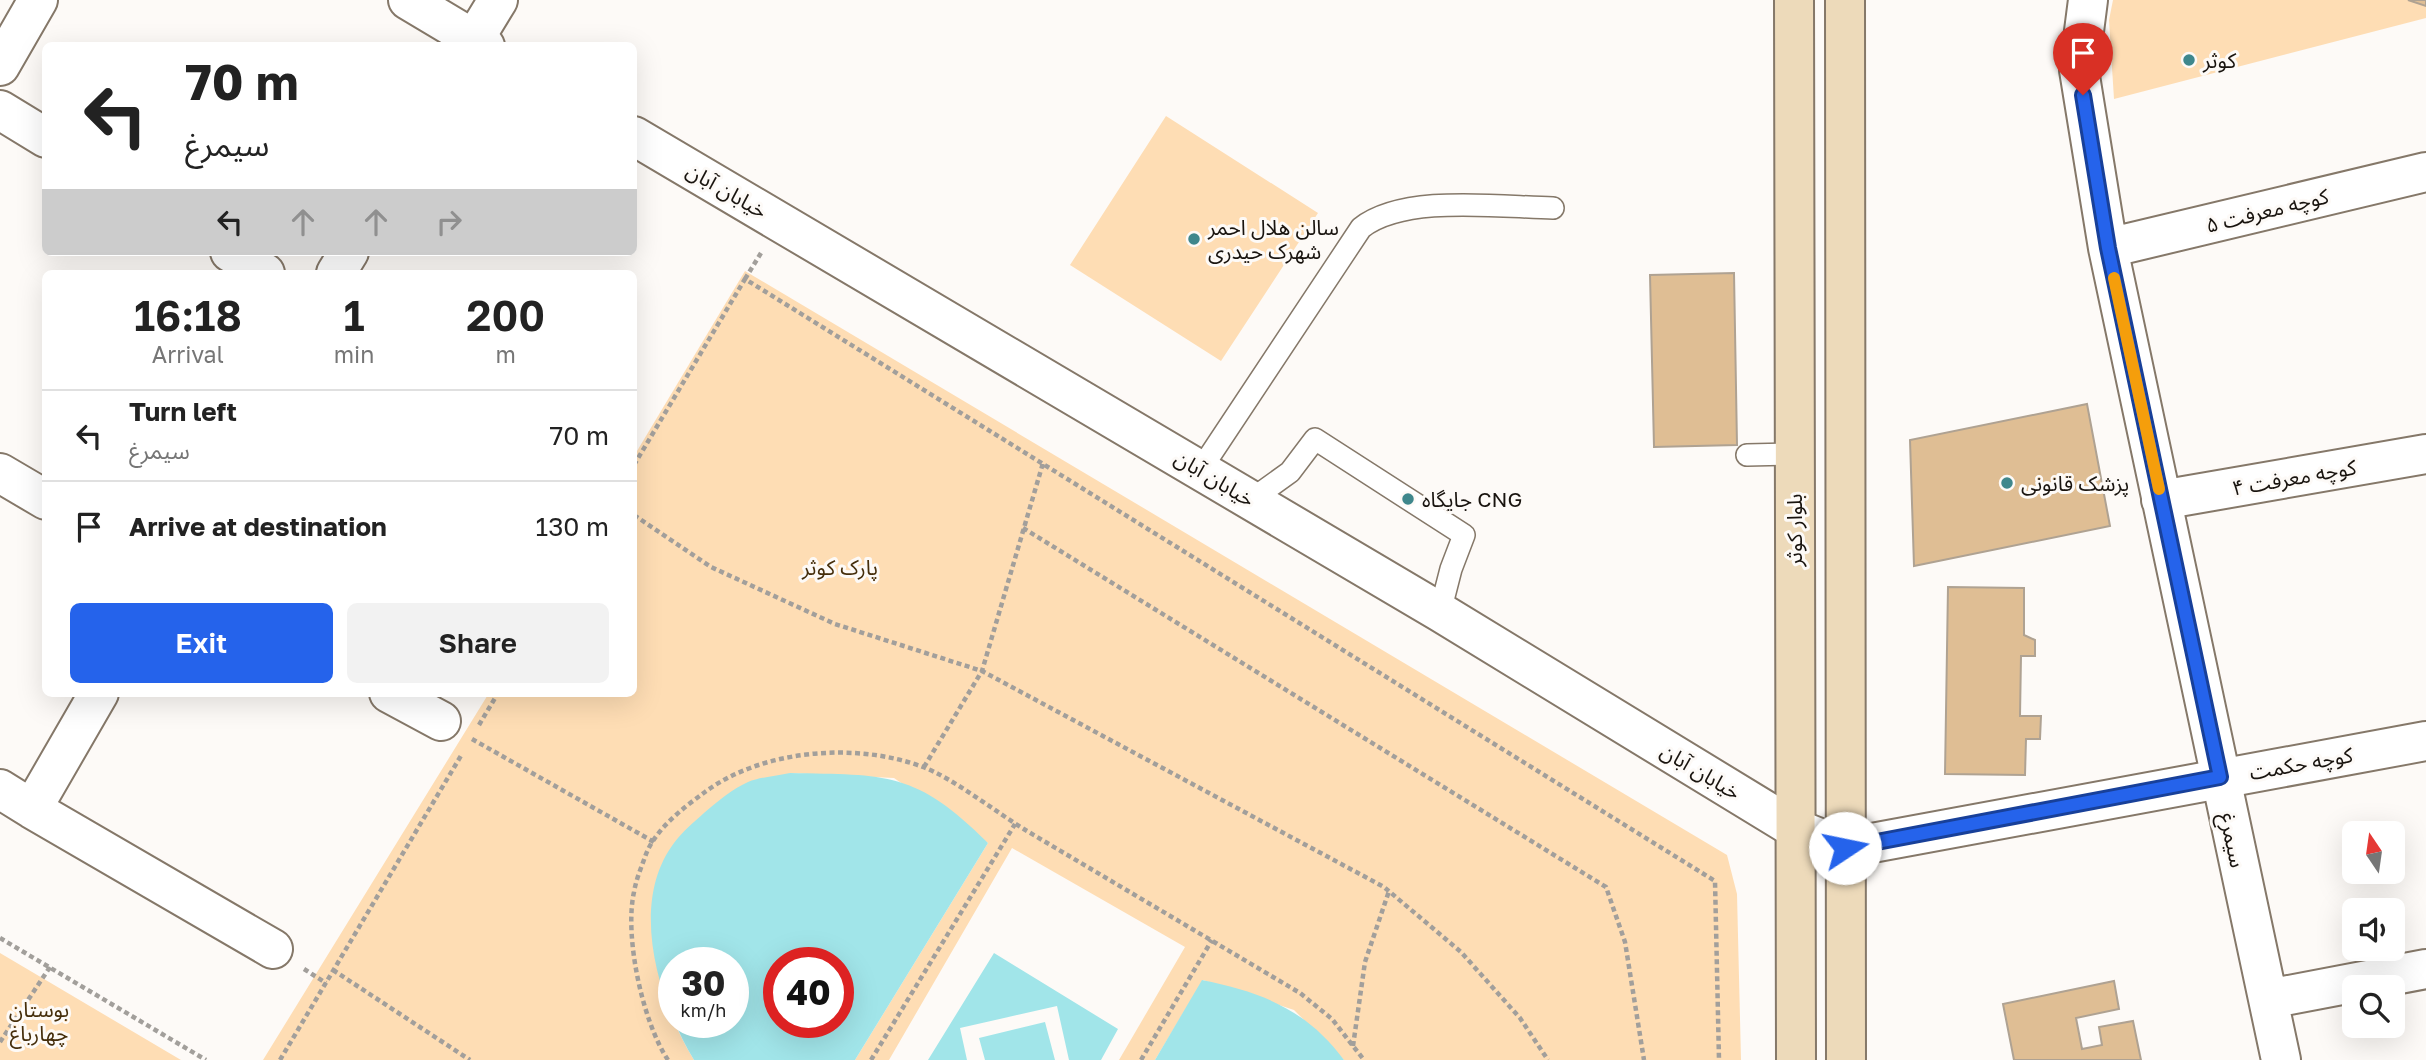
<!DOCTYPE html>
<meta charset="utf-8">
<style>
body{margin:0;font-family:"Golos Text","Noto Sans Arabic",sans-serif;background:#f2f2f2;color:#222;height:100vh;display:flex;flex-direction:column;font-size:26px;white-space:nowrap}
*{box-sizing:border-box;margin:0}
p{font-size:23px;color:#767676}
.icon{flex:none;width:38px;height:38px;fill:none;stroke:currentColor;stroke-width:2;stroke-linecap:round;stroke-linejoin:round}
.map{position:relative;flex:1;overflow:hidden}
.drawer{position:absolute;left:42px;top:270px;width:595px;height:427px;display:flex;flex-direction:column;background:#fff;border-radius:10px;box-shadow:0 7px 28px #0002}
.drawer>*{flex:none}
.guide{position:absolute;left:42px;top:42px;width:595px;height:214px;border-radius:10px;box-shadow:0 7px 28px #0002;background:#fff;color:#222;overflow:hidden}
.needle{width:46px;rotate:347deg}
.controls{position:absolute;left:2342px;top:821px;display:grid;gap:14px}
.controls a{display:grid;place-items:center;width:63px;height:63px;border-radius:10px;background:#fff;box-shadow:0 7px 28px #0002;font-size:35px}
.speed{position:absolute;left:658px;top:947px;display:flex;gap:14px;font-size:35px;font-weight:700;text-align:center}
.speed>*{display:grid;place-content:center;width:91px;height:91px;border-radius:50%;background:#fff;box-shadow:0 7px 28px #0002;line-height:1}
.speed small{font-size:18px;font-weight:400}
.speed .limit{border:10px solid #d22;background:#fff;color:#111}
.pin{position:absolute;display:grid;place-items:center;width:60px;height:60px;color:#fff;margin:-72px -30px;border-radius:50% 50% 50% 0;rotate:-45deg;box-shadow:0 0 7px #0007}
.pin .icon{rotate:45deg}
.me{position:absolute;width:77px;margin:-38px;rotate:79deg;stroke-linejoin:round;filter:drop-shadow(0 0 5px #0008)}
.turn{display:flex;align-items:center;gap:24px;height:147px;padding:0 28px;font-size:32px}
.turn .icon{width:91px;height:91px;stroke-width:2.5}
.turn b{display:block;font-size:49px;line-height:60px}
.lanes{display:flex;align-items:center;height:66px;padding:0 28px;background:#0003;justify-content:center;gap:35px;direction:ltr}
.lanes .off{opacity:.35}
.eta{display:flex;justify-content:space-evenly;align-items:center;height:119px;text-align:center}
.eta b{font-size:42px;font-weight:600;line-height:49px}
.cta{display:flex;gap:14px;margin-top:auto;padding:14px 28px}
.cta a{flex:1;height:80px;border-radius:10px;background:#2563eb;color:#fff;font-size:28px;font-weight:600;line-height:80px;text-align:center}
.cta a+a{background:#f2f2f2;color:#222}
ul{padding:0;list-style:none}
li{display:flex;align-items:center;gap:21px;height:91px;padding:0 28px;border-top:2px solid #e0e0e0}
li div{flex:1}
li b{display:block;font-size:26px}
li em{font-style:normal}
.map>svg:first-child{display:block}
</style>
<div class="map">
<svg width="2426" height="1060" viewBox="0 0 2426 1060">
<rect width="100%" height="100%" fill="#fdfaf7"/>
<path fill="#feddb4" d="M2113,0H2426V18L2114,99L2109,20Z
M1166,116L1318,213L1221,361L1070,265Z
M745,271L1727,855L1737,894L1741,1060H1344L1294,1010L1203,980L1155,1060H1119L1185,947L1012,848L889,1060H855L988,843L894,778L790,773L651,914C656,973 663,1008 694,1060H263L489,693H634V456Z
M0,953L181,1060H0Z"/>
<path fill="#a1e5e9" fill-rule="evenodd" d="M790,773C887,775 916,771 988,843L855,1060H694C659,1002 628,904 674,843C682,832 694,822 704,813C717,802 732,789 748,782C760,777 777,776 790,773ZM674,962H733V1022H674ZM779,962H838V1022H779Z
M994,953L1118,1029L1101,1060H1069L1057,1006L960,1028L967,1060H928Z
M1202,980C1262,992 1307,1010 1344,1060H1155Z
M1045,1022L1055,1060H985L979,1038Z"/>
<path fill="#dfbe94" stroke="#afa292" stroke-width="2" d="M2408,0H2426V6Z
M1734,273L1737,445L1654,447L1650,275Z
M2087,404L2110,526L1914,566L1910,440Z
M1948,587L2024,588V635L2035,640V656H2021L2020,716H2041L2040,739H2026L2025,775L1945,774Z
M2114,981L2119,1009L2076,1018L2082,1049L2102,1045L2099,1027L2133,1021L2141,1060H2014L2003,1004Z"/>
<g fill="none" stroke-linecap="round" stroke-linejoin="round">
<g stroke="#857869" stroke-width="24">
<path id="service" d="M1747,455L1794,454
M1201,469L1361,228C1404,194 1499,207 1553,208
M1251,500L1290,472L1315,439L1464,535L1451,569L1440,612"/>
</g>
<g stroke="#857869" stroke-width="42">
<path id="minor" d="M2088,0L2079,70L2108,248L2281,1060
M470,46L498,0
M0,66L38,0
M0,110L46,138
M2108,248L2426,172
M230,252L265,273
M336,273L349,252
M2161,500L2426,454
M389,693L441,721
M0,789L32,809L99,693
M32,809L273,949
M2268,999L2426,969"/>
</g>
<g stroke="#857869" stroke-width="42">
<path id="tertiary" d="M408,0L485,46
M634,136L1440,612L1794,828L1845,848L2426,741
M0,473L46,500"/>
</g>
<g stroke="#857869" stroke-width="42">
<path id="secondary" d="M1794,0L1796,1060
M1845,0L1846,1060"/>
</g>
<path stroke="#a29f9b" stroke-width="4.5" stroke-dasharray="5 3.5" stroke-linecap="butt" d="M745,279L761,253
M634,465L745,279L1715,881L1719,1060
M634,515L711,567L835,624L982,671L1384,887L1461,952L1520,1018L1548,1060
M1023,528L1606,887L1625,942L1644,1060
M479,725L498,693
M472,739L654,842
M924,767L982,671L1043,463
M0,938L206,1060
M304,969L326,983
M333,970L470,1060
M0,1042L50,967
M1353,1046L1365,962L1389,891
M280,1060L462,754
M668,1060C643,1023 624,937 634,892C636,880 641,868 645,857C654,830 683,808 705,792C763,749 857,742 923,767C953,778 997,813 1027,831C1118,885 1209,939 1300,993L1332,1019L1364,1060
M871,1060L1015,824
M1141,1060L1212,940"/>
<use href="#service" stroke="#fff" stroke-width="21"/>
<use href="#minor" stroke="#fff" stroke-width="38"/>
<use href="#tertiary" stroke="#fff" stroke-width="38"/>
<use href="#secondary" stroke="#eddaba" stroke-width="38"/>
</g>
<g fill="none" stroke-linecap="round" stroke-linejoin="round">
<g stroke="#184099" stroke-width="18">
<path id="route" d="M1845,848L2220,777L2108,248L2083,95"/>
</g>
<use href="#route" stroke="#2563eb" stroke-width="12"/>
<path stroke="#f59e0b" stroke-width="12" d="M2114,278L2159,489"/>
</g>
<g fill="#3f878c" stroke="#fdfaf7" stroke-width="2.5">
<circle cx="2189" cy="60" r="7"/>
<circle cx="1194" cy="239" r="7"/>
<circle cx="2007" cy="483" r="7"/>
<circle cx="1408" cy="499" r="7"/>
</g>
<g text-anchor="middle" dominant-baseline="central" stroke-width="6" stroke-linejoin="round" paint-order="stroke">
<g font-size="21" fill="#19140f" stroke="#fdfaf7" text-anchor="start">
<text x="2203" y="60">کوثر</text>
<text x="1208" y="227">سالن هلال احمر<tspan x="1208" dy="24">شهرک حیدری</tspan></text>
<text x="2021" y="483">پزشک قانونی</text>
<text x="1422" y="499">جایگاه CNG</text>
</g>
<g font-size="21" fill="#19140f" stroke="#fdfaf7">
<text transform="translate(727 190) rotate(30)">خیابان آبان</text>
<text transform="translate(2267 210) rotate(-14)">کوچه معرفت ۵</text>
<text transform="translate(2294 477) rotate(-10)">کوچه معرفت ۴</text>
<text transform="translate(1215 478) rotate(31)">خیابان آبان</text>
<text transform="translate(1794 530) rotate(-90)">بلوار کوثر</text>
<text transform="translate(2301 763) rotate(-10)">کوچه حکمت</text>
<text transform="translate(1701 771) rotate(31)">خیابان آبان</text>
<text transform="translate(2233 840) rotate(78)">سیمرغ</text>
</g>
<g font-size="21" fill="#452e0b" stroke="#fdfaf7">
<text x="840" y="567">پارک کوثر</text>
<text x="39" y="1009">بوستان<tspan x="39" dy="24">چهارباغ</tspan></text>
</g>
</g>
</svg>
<div class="controls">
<a><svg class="needle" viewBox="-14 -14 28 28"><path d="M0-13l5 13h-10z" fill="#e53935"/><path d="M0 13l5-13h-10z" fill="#767676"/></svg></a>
<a><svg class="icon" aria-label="sound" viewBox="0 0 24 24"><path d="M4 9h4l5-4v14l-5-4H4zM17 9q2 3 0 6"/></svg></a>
<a><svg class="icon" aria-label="search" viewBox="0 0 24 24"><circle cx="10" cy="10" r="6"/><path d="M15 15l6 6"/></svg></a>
</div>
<div class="speed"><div>30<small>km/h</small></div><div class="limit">40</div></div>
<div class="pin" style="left:2083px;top:95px;background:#d93025"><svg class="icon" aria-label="arrive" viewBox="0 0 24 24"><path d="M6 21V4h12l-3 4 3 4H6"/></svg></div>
<svg class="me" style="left:1845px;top:848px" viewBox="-20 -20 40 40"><circle r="19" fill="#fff"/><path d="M0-13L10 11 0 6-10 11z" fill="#2563eb"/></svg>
<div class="guide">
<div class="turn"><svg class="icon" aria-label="left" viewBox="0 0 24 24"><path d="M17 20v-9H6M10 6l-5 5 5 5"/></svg><div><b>70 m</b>سیمرغ</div></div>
<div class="lanes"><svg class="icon" aria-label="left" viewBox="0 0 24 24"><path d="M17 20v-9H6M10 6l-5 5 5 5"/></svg><svg class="icon off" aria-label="ahead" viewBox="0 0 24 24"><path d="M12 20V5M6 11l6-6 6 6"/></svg><svg class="icon off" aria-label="ahead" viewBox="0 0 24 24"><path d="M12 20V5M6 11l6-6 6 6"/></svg><svg class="icon off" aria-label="right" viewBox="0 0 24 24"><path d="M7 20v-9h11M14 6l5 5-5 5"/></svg></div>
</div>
<section class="drawer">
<div class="eta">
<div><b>16:18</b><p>Arrival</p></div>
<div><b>1</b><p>min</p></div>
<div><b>200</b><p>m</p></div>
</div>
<ul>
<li><svg class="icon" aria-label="left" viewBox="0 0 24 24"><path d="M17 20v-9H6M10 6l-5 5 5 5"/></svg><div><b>Turn left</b><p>سیمرغ</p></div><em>70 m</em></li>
<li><svg class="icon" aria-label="arrive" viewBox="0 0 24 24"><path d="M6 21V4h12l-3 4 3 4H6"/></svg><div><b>Arrive at destination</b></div><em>130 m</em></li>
</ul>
<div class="cta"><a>Exit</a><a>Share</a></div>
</section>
</div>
